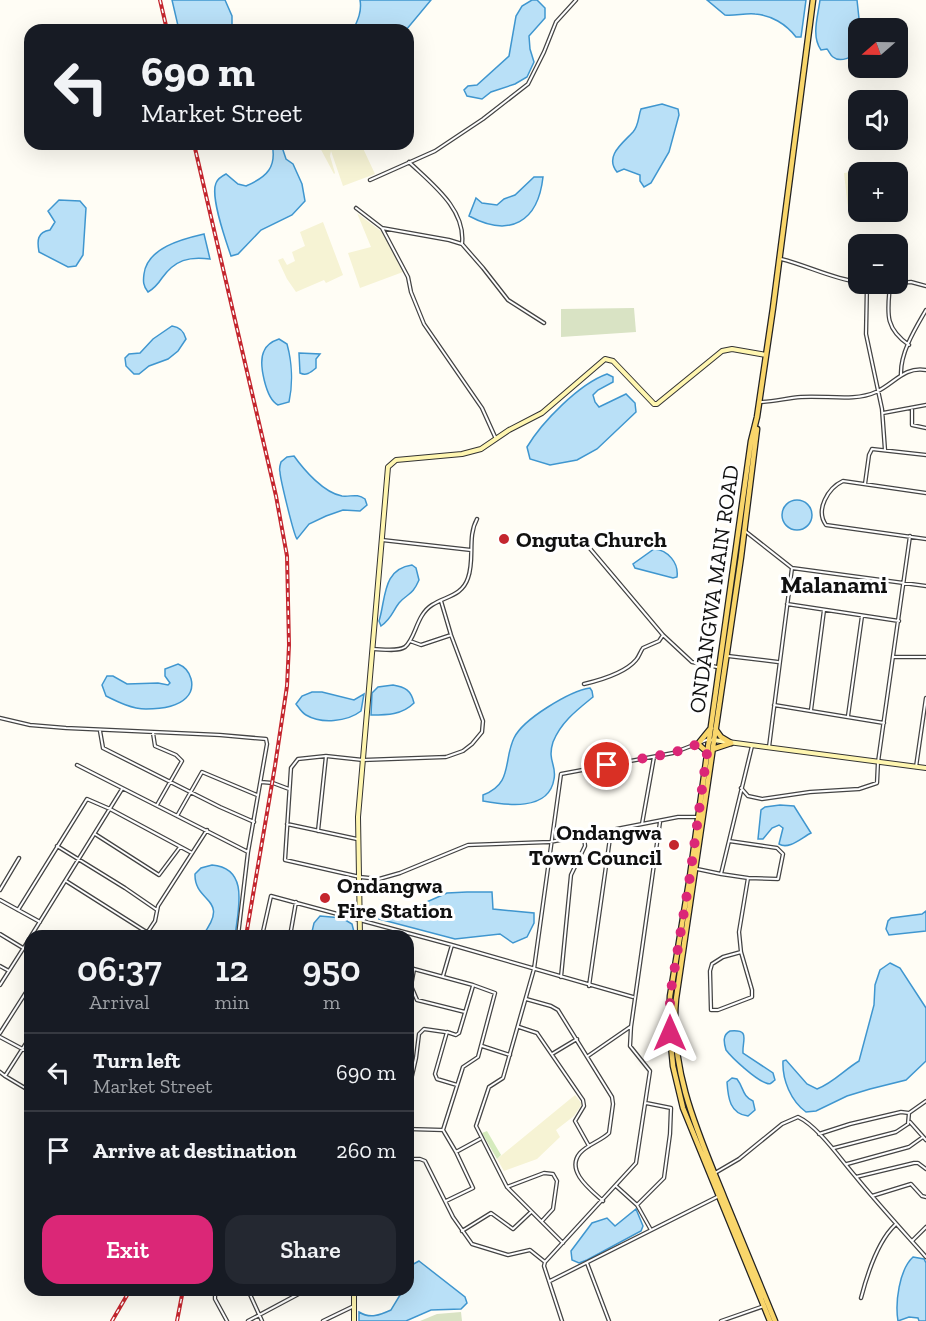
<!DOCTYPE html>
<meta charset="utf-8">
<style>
body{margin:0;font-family:"Zilla Slab",serif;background:#242831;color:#f1f3f6;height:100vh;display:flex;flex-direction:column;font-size:22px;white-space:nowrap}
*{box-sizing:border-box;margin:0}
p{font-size:20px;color:#9ea1a6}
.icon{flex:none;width:33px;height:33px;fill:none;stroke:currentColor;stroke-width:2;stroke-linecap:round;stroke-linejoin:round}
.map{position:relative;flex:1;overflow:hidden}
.sheet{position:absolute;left:24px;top:930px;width:390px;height:366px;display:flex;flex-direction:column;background:#171b24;border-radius:18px;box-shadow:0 6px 24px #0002}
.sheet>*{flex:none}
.guide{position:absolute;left:24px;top:24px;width:390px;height:126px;border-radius:18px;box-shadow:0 6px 24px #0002;background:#171b24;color:#f1f3f6;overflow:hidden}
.needle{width:39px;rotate:250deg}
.buttons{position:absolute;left:848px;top:18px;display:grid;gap:12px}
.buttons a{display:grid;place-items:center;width:60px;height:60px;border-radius:12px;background:#171b24;box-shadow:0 6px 24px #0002;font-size:30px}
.pin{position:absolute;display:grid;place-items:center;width:51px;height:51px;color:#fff;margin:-26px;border:3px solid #fff;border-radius:50%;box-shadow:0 2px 6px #0007}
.me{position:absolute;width:66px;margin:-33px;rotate:0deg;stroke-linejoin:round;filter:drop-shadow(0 0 4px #0008)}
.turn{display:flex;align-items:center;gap:21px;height:126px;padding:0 18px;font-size:27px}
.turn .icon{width:78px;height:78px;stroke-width:2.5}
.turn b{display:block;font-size:42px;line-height:51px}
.eta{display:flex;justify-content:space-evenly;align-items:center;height:102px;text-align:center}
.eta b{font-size:36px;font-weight:600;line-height:42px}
.action{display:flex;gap:12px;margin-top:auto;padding:12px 18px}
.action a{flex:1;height:69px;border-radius:18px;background:#db2777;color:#fff;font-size:24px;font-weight:600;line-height:69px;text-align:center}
.action a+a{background:#242831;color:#f1f3f6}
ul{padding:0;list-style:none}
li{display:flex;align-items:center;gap:18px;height:78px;padding:0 18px;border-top:2px solid #363941}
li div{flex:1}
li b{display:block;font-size:22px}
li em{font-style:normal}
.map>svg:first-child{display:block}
</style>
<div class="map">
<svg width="926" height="1321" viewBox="0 0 926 1321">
<rect width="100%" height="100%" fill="#fffdf5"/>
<path fill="#f6f3d4" d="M318,144H361L375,174L343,186L331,151L330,156L335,173L334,174Z
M869,170L870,172H858V206L848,208L844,173Z
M357,213L382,232L403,272L360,288L348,253L371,247Z
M323,222L343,275L326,283L324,280L296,292L287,279L278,260L283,258L287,265L295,261L292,252L305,246L300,232Z
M575,1095L582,1104L574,1116L556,1130L560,1137L537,1159L504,1171L497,1159Z"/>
<path fill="#d5ebbd" d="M487,1131L501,1155L497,1159L482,1133Z"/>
<path fill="#d9e3c4" d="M634,308L636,332L561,337V309Z
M461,1312L462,1321H420L437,1314Z"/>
<path fill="#b9e0f7" stroke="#3f96cf" stroke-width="1.5" d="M172,0H225L232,16V29L179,30Z
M360,0H431L406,30H353C358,20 362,11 360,0Z
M532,0H537L545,8V18L529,36L530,49L534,62L527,77L515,84L491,92L482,99L467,96L464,90L468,86L477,85L509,56L516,16L522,6Z
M707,0H806L801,37H796C786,24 771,15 755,14C745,13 735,16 725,15Z
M820,0H857L860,28H858V52C853,57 840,63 833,57C830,55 829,51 827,49L821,50C811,36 818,16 820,0Z
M662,104L678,109L679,115L669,152L651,183L644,187L640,181V175L624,169L617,172C604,156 623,143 633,132C639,125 638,117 641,109Z
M272,144H281L286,159L293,164L302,184L305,201L292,215L261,230L238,254L231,256C226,241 210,197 216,183C218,178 222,176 226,174L238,184L246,186C267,177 277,167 272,144Z
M534,177H543C538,222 510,238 469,216L476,198L482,203L497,205L504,199L515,195Z
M59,200L80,201L86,208L83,255L76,266L68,267L39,252C37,241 37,232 50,230L55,222L48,211Z
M204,234L210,259C189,256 175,260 162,278C158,284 155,288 148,292C143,286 143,281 144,274C147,248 182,239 204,234Z
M172,326C180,327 184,331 186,339L178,351L168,359L149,366L139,374H134L126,366L125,358L129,354L140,353L153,339Z
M279,339L287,344C292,362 293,384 289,402L278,405C266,399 258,363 264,351C267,344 273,341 279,339Z
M299,353L320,354L316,359V368C310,373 306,376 300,373Z
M607,374L613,377V382L598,390L593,395L595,402L599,407L626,394L635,403L636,412L597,449L577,460L550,465L530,459L527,447C542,422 579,384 607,374Z
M287,457L294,456C304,470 324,493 342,496C351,497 357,493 365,499L367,505L360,511L343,510L326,516L309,524L297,539C294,536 280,478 280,472C279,469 280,465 281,462Z
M782 515a15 15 0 1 1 30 0a15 15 0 1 1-30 0Z
M654,549C668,550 679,563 677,577L673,578L635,568L633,564Z
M412,565L416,568L419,580C412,596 409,592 399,603C392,612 392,618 381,626L379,621C386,599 382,569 412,565Z
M178,664C191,669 197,687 186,698C177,707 158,709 146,709C132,709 118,702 106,696L102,685L107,676H113L127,684L158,683L168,685L170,683L165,676V669Z
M393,685C405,687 411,690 414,703C402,715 387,715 371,715L372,693L378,687Z
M590,688L592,691L593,697C577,710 561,722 553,742C547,761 557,765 554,779C549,812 505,805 483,801V795C513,784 503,761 514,738C523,719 570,691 590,688Z
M312,692H322L354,700L364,694L361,711C347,722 321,724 306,715C302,713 299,708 296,704L302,696Z
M780,805L794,806L811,833C801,838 789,850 779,844L783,828L779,825L772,828L763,839H758L761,810L765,807Z
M212,865C250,868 238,910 235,936H202C232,897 194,904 195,874L201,868Z
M467,892H492L493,909L534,913V923L527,937L513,943L500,934L455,939L379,919L386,906L413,908L447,893Z
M926,911V931L889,935L886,929L888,921L891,918L922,914Z
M320,916L342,918L352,924L355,936H311L314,923Z
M890,963L900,968L926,1008V1061L906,1080L870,1089L847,1096L816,1111L806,1112C791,1101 782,1080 783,1061L786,1060L807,1084L817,1089C833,1083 844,1070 859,1061L874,1005L875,985L880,970Z
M730,1031C751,1029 742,1040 743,1053L773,1073L775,1080C771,1083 771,1085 766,1083C756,1080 732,1058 726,1050C724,1043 722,1035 730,1031Z
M732,1078L737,1079C744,1088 742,1096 753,1101L755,1110L748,1116C730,1114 728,1098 727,1082Z
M636,1209L643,1226L641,1231L587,1260L579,1263L572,1260L571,1251L592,1223L607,1218L615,1226Z
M913,1257L924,1259L926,1263V1321H919L918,1318L909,1317L898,1321C895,1303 899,1270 913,1257Z
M419,1261L465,1297L467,1303L461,1309L431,1310L406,1321H359V1312C370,1319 380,1315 391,1310L403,1290H408V1267Z"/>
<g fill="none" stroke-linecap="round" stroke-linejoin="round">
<g stroke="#444" stroke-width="4.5">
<path id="street" d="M409,162C432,184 466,209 462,244
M370,180L435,151L483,119L528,84L544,52L556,22L576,0
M356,208L382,228L449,240L462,244L483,268L508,300L544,323
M382,228L408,277L411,292L424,324L482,408L496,439
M781,259C806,265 833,279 858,282
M897,283L911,282L926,286
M867,284L866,334L882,409L885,450
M890,284C888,311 883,327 909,345
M901,375C900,353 915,329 926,310
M759,402C773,402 787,398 801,397C826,395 854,402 876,392C894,384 904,366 926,370
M912,410V425L926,428
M883,413L926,405
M865,484L869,455L872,449L926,455
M926,493L843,481C828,488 815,510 826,525L926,539
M745,531L792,568L926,586
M382,540L471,550
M587,545L663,635L692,662L717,667
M441,601L451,635L483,721L482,732L472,744L463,751L446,757L363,760L326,756L298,759L291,768L285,860L360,877L379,879L400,873L468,845L550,842L678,817H698
M787,604L899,621
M410,641L421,645L451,635
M373,649C382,649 397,652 405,647C416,638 416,615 432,605C446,596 462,596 468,578C475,559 467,537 477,519
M728,656L778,662
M893,657H926
M584,684C601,680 625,673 636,660C639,657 640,652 643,648L659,641L663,635
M774,705L884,723
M811,710L824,610
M848,716L862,616
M0,718L30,725L66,728L220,735L266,739L267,744L248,852L238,936
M100,731L103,748L220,807L254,822
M153,733L155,746L176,755L182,761L157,805
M769,747L792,568
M77,765L248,852
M916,767L926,698
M261,782L273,783L289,789
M741,788L748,796L762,799L810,792L859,789L877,783L878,762L910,536
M177,816L202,772L257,795
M287,824L357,839
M642,824L654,757
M318,831L326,756
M95,834L159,875L180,847
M729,841L777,848L783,854L778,879L748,878L739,932L741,952
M57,846L125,888L157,910
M697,869L721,874L752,746
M721,874L748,878
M66,881L148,933
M0,890L19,858
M0,900L40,922
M18,910L87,799L110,809L192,853
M0,934L23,948
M31,936L122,789
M145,936L155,921L158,906L207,830
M262,936L271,896L452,945L633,997
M290,936L296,902
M741,952L752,990V997L718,1010H711L710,971L712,964L723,957Z
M0,966L9,971
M408,967L414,969L411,986L417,1000L465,1012
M414,969L473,985L495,993L478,1057L463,1067L443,1130
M443,976L452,945
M561,977L571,875L585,846L584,835
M0,985L30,938
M589,986L611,831
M526,999L551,1006L558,1010L612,1097L613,1104L609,1133C601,1141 588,1144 580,1153C565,1171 591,1190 603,1201
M519,1027L537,1033L583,1100L584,1106L575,1121L589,1146
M0,1033L30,986
M0,1037L30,1053
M30,1037L5,1076L30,1091
M482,1046L510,1055
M552,1054L577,1039
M588,1056L630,1027
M0,1072L5,1076
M457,1085L437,1079L435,1074L447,1032L456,1035L459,1033L473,986
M408,1102L410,1100L411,1080L416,1058L419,1034L424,1029L445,1032
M910,1122L926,1140
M408,1129L443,1130
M443,1130L456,1152L473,1188L446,1201
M819,1134L850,1124L901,1112L909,1113
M834,1148L896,1132L908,1124L909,1113L926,1101
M456,1152L480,1139
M408,1159H420L425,1161L453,1217L472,1244L508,1255L530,1250L545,1262
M847,1164L909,1147L923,1137
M715,1173L739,1159L782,1124L798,1117C818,1126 841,1160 856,1177C878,1204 902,1230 926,1257
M856,1177L914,1163H918L926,1169
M616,1186L637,1205L651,1230
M507,1187L544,1173L553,1174L557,1181L553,1209L542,1221
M872,1196L911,1184L922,1196L926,1197
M637,1205L664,1178L670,1134L671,1108L646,1103
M462,1231L491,1213L513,1229L531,1212
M912,1241L926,1227
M563,1243L507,1187L476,1126L489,1087L503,1078L534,969L561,774L673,753L709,739
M587,1263L609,1321
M550,1281L719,1196
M215,1290V1299L227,1321
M248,1290L262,1321
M861,1298C867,1275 877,1242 895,1225
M248,1321L306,1290
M323,1321L354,1306
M562,1321L544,1266L545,1262L636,1163L650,1071L630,1046L631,1027L660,822
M721,1321L764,1306"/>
</g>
<g stroke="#333" stroke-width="6">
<path id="secondary" d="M713,740L926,768
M360,936L358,817L388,467L396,460L462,454L481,449L509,430L542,413L605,359L613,361L654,404H657L722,351L732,349L766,355
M354,1321V1290"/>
</g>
<g stroke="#222" stroke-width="7">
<path id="primary" d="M757,429L741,557L676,999C669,1070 698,1133 724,1197C741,1239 758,1280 775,1321
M716,730L721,737L731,743
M713,749L731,743
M707,752L698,744L711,728
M770,1321L683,1108L673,1066L669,1024L670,996L690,876L751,441L757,417L773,308L813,0"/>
</g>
<use href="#street" stroke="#fff" stroke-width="2"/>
<use href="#secondary" stroke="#fff6b0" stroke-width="4"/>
<use href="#primary" stroke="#f9d66b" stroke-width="4.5"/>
<g stroke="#c4262e" stroke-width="4">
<path id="rail" d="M160,0L167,30
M194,144L276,496L287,556L289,645L287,686L275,766L246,936
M112,1321L130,1290
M177,1321L183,1290"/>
</g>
<use href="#rail" stroke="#fff" stroke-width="1.5" stroke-dasharray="4.5" stroke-linecap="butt"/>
</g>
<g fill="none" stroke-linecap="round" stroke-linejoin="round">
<path stroke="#db2777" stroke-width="10" stroke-dasharray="0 18" d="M607,765L673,753L698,744L701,745L707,753L690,876L670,996V1033"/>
</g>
<g fill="#c4262e" stroke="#fff" stroke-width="2">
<circle cx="504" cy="539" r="6"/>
<circle cx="674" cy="845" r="6"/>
<circle cx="325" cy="898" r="6"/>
</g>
<g text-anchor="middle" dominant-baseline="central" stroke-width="6" stroke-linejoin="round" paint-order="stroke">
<g font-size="22" font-weight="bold" fill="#111" stroke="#fff" text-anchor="start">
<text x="516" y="539">Onguta Church</text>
<text x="662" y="832" text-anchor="end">Ondangwa<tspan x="662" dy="25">Town Council</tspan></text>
<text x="337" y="885">Ondangwa<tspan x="337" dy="25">Fire Station</tspan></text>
</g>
<g font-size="22" fill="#111" stroke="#fff">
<text transform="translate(714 589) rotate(-82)">ONDANGWA MAIN ROAD</text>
</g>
<g font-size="24" font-weight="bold" fill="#111" stroke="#fff">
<text x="834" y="584">Malanami</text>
</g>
</g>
</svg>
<div class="buttons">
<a><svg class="needle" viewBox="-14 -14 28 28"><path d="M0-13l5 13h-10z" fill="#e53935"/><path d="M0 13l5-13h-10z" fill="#9ea1a6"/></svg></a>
<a><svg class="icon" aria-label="sound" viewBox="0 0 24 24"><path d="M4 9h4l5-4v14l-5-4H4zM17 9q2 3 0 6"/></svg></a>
<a>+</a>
<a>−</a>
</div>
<div class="pin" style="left:607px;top:765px;background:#d93025"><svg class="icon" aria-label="arrive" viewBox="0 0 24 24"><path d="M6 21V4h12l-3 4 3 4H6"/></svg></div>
<svg class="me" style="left:670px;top:1033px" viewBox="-20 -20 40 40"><path d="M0-17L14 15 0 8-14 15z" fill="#db2777" stroke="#fff" stroke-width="4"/></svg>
<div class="guide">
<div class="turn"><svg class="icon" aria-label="left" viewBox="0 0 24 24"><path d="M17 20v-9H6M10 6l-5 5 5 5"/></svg><div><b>690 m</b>Market Street</div></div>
</div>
<section class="sheet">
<div class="eta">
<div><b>06:37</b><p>Arrival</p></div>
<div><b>12</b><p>min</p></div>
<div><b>950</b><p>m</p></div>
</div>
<ul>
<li><svg class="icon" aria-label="left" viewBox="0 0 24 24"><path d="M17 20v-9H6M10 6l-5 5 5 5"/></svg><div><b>Turn left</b><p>Market Street</p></div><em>690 m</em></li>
<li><svg class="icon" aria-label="arrive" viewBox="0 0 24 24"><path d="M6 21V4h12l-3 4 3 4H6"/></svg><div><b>Arrive at destination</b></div><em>260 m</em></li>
</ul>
<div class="action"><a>Exit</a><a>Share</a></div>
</section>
</div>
